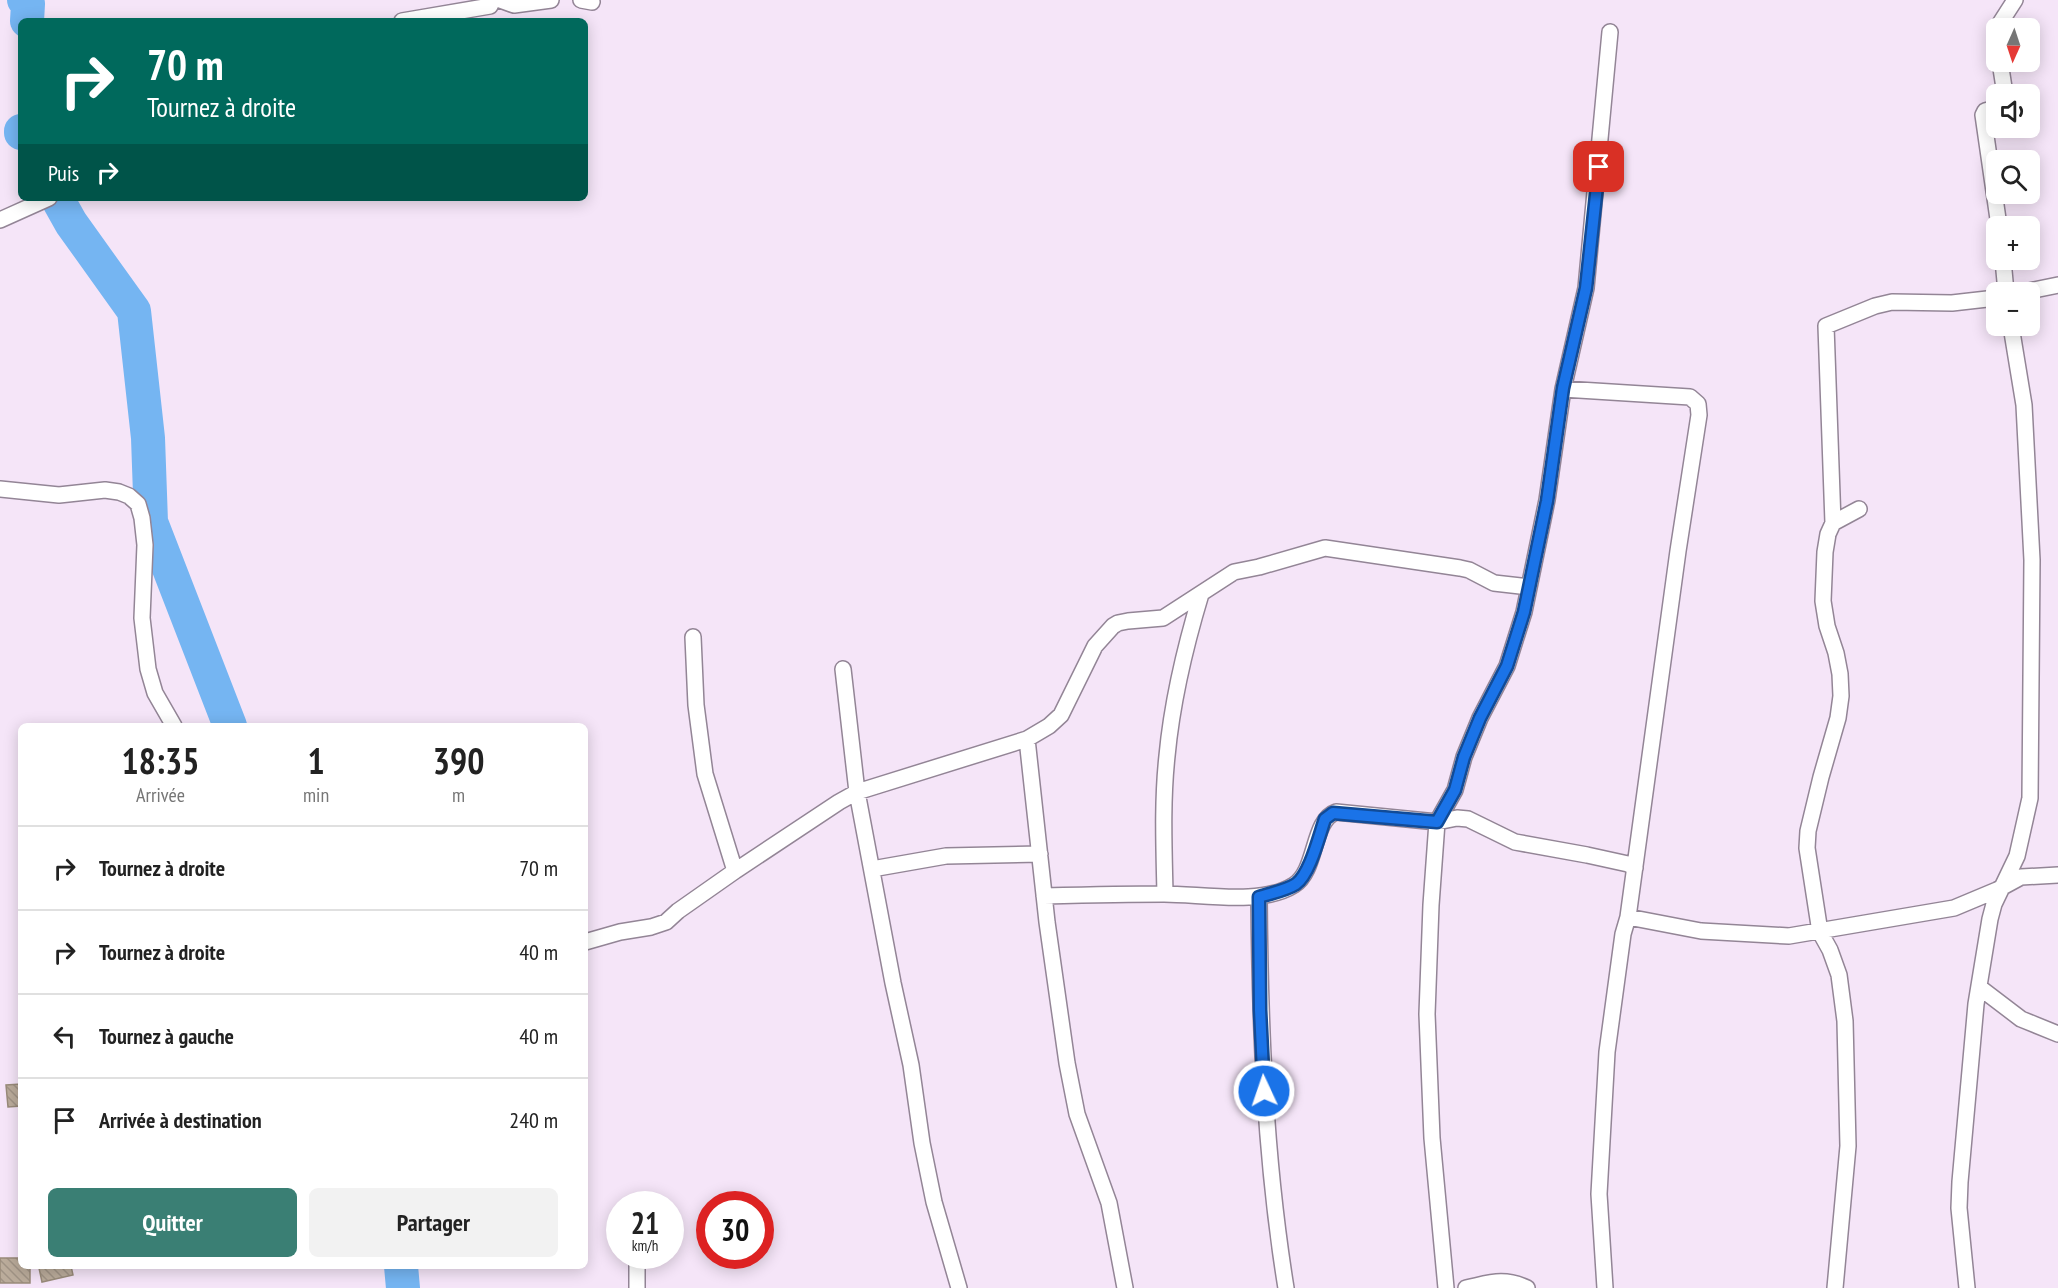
<!DOCTYPE html>
<html lang="fr">
<meta charset="utf-8">
<style>
body{margin:0;font-family:"PT Sans Narrow",sans-serif;background:#f2f2f2;color:#222;height:100vh;display:flex;flex-direction:column;font-size:22px;white-space:nowrap}
*{box-sizing:border-box;margin:0}
p{font-size:20px;color:#767676}
.icon{flex:none;width:33px;height:33px;fill:none;stroke:currentColor;stroke-width:2;stroke-linecap:round;stroke-linejoin:round}
.map{position:relative;flex:1;overflow:hidden}
.panel{position:absolute;left:18px;top:723px;width:570px;height:546px;display:flex;flex-direction:column;background:#fff;border-radius:9px;box-shadow:0 3px 15px #0003}
.panel>*{flex:none}
.top-card{position:absolute;left:18px;top:18px;width:570px;height:183px;border-radius:9px;box-shadow:0 3px 15px #0003;background:#00695c;color:#fff;overflow:hidden}
.needle{width:39px;rotate:183deg}
.tools{position:absolute;left:1986px;top:18px;display:grid;gap:12px}
.tools a{display:grid;place-items:center;width:54px;height:54px;border-radius:9px;background:#fff;box-shadow:0 3px 15px #0003;font-size:30px}
.speed{position:absolute;left:606px;top:1191px;display:flex;gap:12px;font-size:30px;font-weight:700;text-align:center}
.speed>*{display:grid;place-content:center;width:78px;height:78px;border-radius:50%;background:#fff;box-shadow:0 3px 15px #0003;line-height:1}
.speed small{font-size:15px;font-weight:400}
.speed .limit{border:9px solid #d22;background:#fff;color:#111}
.pin{position:absolute;display:grid;place-items:center;width:51px;height:51px;color:#fff;margin:-26px;border-radius:12px;box-shadow:0 3px 9px #0006}
.me{position:absolute;width:66px;margin:-33px;rotate:357deg;stroke-linejoin:round;filter:drop-shadow(0 0 4px #0008)}
.turn{display:flex;align-items:center;gap:21px;height:126px;padding:0 30px;font-size:27px}
.turn .icon{width:78px;height:78px;stroke-width:2.5}
.turn b{display:block;font-size:42px;line-height:51px}
.then{display:flex;align-items:center;height:57px;padding:0 30px;background:#0003;gap:12px;font-size:22px}
.eta{display:flex;justify-content:space-evenly;align-items:center;height:102px;text-align:center}
.eta b{font-size:36px;font-weight:700;line-height:42px}
.action{display:flex;gap:12px;margin-top:auto;padding:12px 30px}
.action a{flex:1;height:69px;border-radius:9px;background:#3a7f74;color:#fff;font-size:24px;font-weight:700;line-height:69px;text-align:center}
.action a+a{background:#f2f2f2;color:#222}
ul{padding:0;list-style:none}
li{display:flex;align-items:center;gap:18px;height:84px;padding:0 30px;border-top:2px solid #e0e0e0}
li div{flex:1}
li b{display:block;font-size:22px}
li em{font-style:normal}
.map>svg:first-child{display:block}
</style>
<div class="map">
<svg width="2058" height="1288" viewBox="0 0 2058 1288">
<defs>
<pattern id="building-back-hatch" width="6" height="6" patternUnits="userSpaceOnUse" patternTransform="scale(1.5)"><rect width="6" height="6" fill="#bbac9b"/><path d="M-1 5l2 2M0 0l6 6M5-1l2 2" fill="none" stroke="#a09385"/></pattern>
</defs>
<rect width="100%" height="100%" fill="#f5e5f8"/>
<g fill="none" stroke-linecap="round" stroke-linejoin="round">
<path stroke="#75b5f2" stroke-width="34" d="M24,0L28,4L27,21
M21,131V133
M57,198L71,223L134,311L148,438L151,522L230,726
M401,1266L403,1288"/>
</g>
<path fill="url(#building-back-hatch)" stroke="#998b7a" stroke-width="1.5" d="M21,1084V1106L8,1107L6,1085Z
M0,1258H21V1266H30V1283H0Z
M50,1266H71L73,1275L42,1282L39,1268Z"/>
<g fill="none" stroke-linecap="round" stroke-linejoin="round">
<g stroke="#938596" stroke-width="18">
<path id="minor" d="M500,0L514,5L551,0
M581,0L592,2
M402,21L490,6L493,0
M1997,28L2015,0
M2000,62L2005,94
M1996,108L1985,111L1983,115L1999,226
M0,220L49,198
M2003,260L2006,292
M2024,292L2058,285
M1563,389L1690,397L1698,404L1699,415L1678,551L1628,917L1623,934L1607,1052L1599,1194L1605,1288
M0,489L59,495L105,490L119,492L129,496L138,504L142,518L145,545L142,618L148,669L155,693L174,726
M1833,523L1826,326L1875,306L1892,302L1952,303L1996,298
M693,637L696,705L705,774L735,871
M843,669L857,792L893,983L911,1065L922,1143L934,1202L959,1288
M1027,739L1047,922L1067,1063L1077,1114L1109,1203L1125,1288
M872,869L946,856L1040,854
M1165,894C1164,848 1162,802 1167,756C1172,702 1185,647 1201,594
M1044,896C1084,895 1124,894 1164,894C1202,894 1261,906 1294,885C1317,871 1312,820 1336,812L1437,822L1457,818L1468,819L1515,842L1587,855L1628,864L1635,868
M1259,897C1260,1028 1265,1158 1286,1288
M1628,917L1701,931L1789,936L1954,908L1997,890L2021,877L2058,875
M585,942L620,932L651,927L666,922L678,911L735,871L839,802L857,792L1027,739L1049,726L1061,715L1095,646L1113,626L1118,623L1128,621L1163,618L1234,572L1259,567L1325,548L1460,568L1469,570L1494,583L1529,587
M1979,987L2021,1019L2058,1034
M637,1256V1288
M1446,1288L1432,1138L1427,1014L1431,905L1437,822L1455,790L1464,757L1480,718L1507,666L1524,612L1547,500L1563,389L1586,288L1610,32
M1466,1288C1490,1283 1503,1277 1527,1288
M1835,1288L1848,1146L1845,1021L1839,975L1830,950L1820,932L1807,848L1808,831L1821,777L1838,718L1841,696L1840,674L1836,653L1827,626L1823,601L1825,552L1828,534L1833,523L1859,509
M1967,1288L1959,1208L1960,1182L1976,1004L1990,919L1994,904L2017,856L2030,798L2032,560L2024,405L2011,326"/>
</g>
<use href="#minor" stroke="#fff" stroke-width="15"/>
</g>
<g fill="none" stroke-linecap="round" stroke-linejoin="round">
<g stroke="#114b97" stroke-width="15">
<path id="route" d="M1264,1091L1260,1010L1259,897C1271,893 1285,891 1296,884C1310,874 1319,836 1325,819L1333,813L1437,822L1455,790L1464,757L1480,718L1507,666L1524,612L1547,501L1563,388L1586,288L1599,167"/>
</g>
<use href="#route" stroke="#1a73e8" stroke-width="10"/>
</g>
</svg>
<div class="tools">
<a><svg class="needle" viewBox="-14 -14 28 28"><path d="M0-13l5 13h-10z" fill="#e53935"/><path d="M0 13l5-13h-10z" fill="#767676"/></svg></a>
<a><svg class="icon" aria-label="sound" viewBox="0 0 24 24"><path d="M4 9h4l5-4v14l-5-4H4zM17 9q2 3 0 6"/></svg></a>
<a><svg class="icon" aria-label="search" viewBox="0 0 24 24"><circle cx="10" cy="10" r="6"/><path d="M15 15l6 6"/></svg></a>
<a>+</a>
<a>−</a>
</div>
<div class="speed"><div>21<small>km/h</small></div><div class="limit">30</div></div>
<div class="pin" style="left:1599px;top:167px;background:#d93025"><svg class="icon" aria-label="arrive" viewBox="0 0 24 24"><path d="M6 21V4h12l-3 4 3 4H6"/></svg></div>
<svg class="me" style="left:1264px;top:1091px" viewBox="-20 -20 40 40"><circle r="17" fill="#1a73e8" stroke="#fff" stroke-width="3"/><path d="M0-11L8 9 0 5-8 9z" fill="#fff"/></svg>
<div class="top-card">
<div class="turn"><svg class="icon" aria-label="right" viewBox="0 0 24 24"><path d="M7 20v-9h11M14 6l5 5-5 5"/></svg><div><b>70 m</b>Tournez à droite</div></div>
<div class="then">Puis<svg class="icon" aria-label="right" viewBox="0 0 24 24"><path d="M7 20v-9h11M14 6l5 5-5 5"/></svg></div>
</div>
<section class="panel">
<div class="eta">
<div><b>18:35</b><p>Arrivée</p></div>
<div><b>1</b><p>min</p></div>
<div><b>390</b><p>m</p></div>
</div>
<ul>
<li><svg class="icon" aria-label="right" viewBox="0 0 24 24"><path d="M7 20v-9h11M14 6l5 5-5 5"/></svg><div><b>Tournez à droite</b></div><em>70 m</em></li>
<li><svg class="icon" aria-label="right" viewBox="0 0 24 24"><path d="M7 20v-9h11M14 6l5 5-5 5"/></svg><div><b>Tournez à droite</b></div><em>40 m</em></li>
<li><svg class="icon" aria-label="left" viewBox="0 0 24 24"><path d="M17 20v-9H6M10 6l-5 5 5 5"/></svg><div><b>Tournez à gauche</b></div><em>40 m</em></li>
<li><svg class="icon" aria-label="arrive" viewBox="0 0 24 24"><path d="M6 21V4h12l-3 4 3 4H6"/></svg><div><b>Arrivée à destination</b></div><em>240 m</em></li>
</ul>
<div class="action"><a>Quitter</a><a>Partager</a></div>
</section>
</div>
